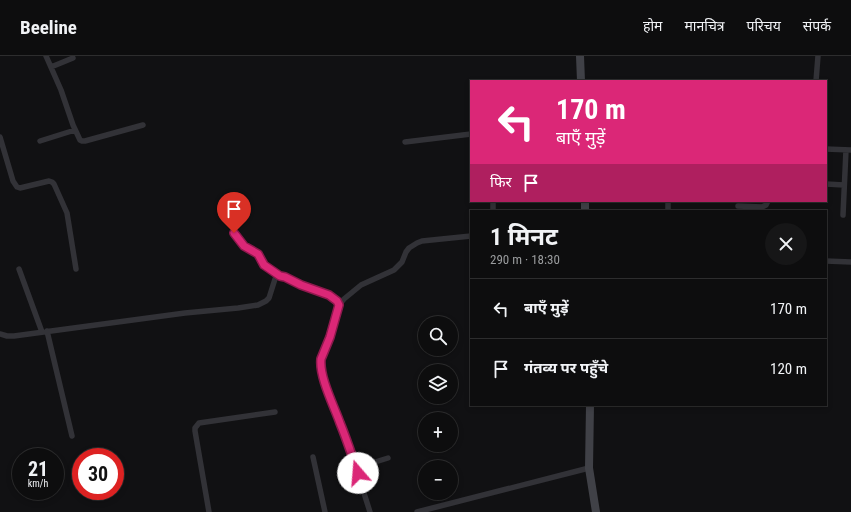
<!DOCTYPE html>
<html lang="hi">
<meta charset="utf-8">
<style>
body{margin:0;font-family:"Roboto Condensed","Noto Sans Devanagari",sans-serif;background:#161617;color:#f1f3f6;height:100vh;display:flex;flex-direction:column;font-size:15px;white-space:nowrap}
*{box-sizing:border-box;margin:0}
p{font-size:13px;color:#9a9c9e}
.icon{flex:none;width:22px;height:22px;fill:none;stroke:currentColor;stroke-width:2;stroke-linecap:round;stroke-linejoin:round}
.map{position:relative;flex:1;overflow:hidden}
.panel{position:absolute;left:470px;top:154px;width:357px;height:196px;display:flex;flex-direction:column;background:#0d0d0e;border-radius:0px;box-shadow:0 2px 6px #0003,0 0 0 1px #2d2d2e}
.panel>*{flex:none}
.banner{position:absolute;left:470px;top:24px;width:357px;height:122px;border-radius:0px;box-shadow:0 2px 6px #0003,0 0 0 1px #2d2d2e;background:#db2777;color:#fff;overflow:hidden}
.fabs{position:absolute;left:418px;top:260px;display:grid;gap:8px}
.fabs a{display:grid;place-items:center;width:40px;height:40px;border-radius:50%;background:#0d0d0e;box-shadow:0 2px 6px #0003,0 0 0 1px #2d2d2e;font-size:20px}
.speed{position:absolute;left:12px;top:392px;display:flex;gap:8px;font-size:20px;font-weight:700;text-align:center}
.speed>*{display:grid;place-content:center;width:52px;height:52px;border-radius:50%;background:#0d0d0e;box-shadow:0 2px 6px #0003,0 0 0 1px #2d2d2e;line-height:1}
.speed small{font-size:10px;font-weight:400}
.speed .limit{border:6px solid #d22;background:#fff;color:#111}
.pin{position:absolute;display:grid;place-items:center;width:34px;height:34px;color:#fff;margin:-41px -17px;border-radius:50% 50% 50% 0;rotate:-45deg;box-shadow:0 0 4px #0007}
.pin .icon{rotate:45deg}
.me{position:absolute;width:44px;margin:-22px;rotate:342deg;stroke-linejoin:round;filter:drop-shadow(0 0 3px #0008)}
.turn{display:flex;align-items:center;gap:14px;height:84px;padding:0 20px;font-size:18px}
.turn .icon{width:52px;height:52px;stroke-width:2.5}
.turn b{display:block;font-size:28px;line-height:34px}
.then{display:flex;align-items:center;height:38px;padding:0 20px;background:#0003;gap:8px;font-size:15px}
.round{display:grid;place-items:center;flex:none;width:42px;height:42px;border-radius:21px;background:#161617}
.overview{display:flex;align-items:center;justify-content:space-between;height:68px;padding:0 20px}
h1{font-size:24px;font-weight:700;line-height:30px}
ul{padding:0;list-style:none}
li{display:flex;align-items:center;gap:12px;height:60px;padding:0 20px;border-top:1px solid #2d2d2e}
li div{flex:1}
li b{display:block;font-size:15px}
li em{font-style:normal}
header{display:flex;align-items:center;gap:24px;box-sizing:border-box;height:56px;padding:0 20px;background:#0d0d0e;border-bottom:1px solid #2d2d2e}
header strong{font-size:19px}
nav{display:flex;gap:22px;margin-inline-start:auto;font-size:14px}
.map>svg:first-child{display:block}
</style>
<header>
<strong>Beeline</strong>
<nav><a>होम</a><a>मानचित्र</a><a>परिचय</a><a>संपर्क</a></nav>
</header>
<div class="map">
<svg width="851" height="456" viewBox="0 0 851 456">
<rect width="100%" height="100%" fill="#111113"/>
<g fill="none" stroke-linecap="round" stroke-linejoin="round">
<path stroke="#323237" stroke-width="5.5" d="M46,0L61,34L73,69L80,84L82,85H85L143,69
M51,11L73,2
M816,25L818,0
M0,81L13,125L17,131L20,132L49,125L52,126L54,128L67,157L76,213
M40,85L75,74
M405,86L471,78
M826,93L851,94
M826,128L844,129
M493,145V155
M668,145V155
M738,150L762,151L766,149L768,145
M843,159L846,94
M234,177L244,190L258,198L264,209L280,220
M826,205L851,206
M19,213L42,276
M47,275L72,380
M0,278L7,280H14L185,257L238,252L258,249L266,245L269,242L275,223L277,221H285L301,229L329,239L337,245L339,249
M313,401L325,456
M356,412L388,402
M209,456L195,375V372L199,367L275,356
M370,456L347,384L324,325L321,315L320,308L321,303L330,281L339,249L344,243L361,229L394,214L402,206L406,196L409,192L417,187L422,185L471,180
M417,456L589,412"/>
<path stroke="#404147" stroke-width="8" d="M580,0L581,25
M585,145V155
M590,349L589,412L596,456"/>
</g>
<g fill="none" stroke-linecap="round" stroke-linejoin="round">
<g stroke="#8e194d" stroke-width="10">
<path id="route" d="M234,177L244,190L258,198L264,209L280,220L285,221L301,229L329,239L337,245L339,249L330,281L321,303C319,321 334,350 340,367C347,384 352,400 358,417"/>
</g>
<use href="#route" stroke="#db2777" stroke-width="7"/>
</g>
</svg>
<div class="fabs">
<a><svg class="icon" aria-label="search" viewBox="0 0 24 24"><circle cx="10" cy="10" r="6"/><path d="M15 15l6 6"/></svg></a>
<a><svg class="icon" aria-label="layers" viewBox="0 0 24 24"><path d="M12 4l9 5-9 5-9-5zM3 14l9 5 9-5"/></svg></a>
<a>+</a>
<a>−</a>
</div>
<div class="speed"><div>21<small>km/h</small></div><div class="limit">30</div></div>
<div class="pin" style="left:234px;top:177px;background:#d93025"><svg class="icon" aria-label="arrive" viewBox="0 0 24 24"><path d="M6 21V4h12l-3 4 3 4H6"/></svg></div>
<svg class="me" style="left:358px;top:417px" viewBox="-20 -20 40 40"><circle r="19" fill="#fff"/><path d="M0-13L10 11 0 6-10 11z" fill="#db2777"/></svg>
<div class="banner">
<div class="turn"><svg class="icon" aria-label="left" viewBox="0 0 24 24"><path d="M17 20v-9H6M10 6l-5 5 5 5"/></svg><div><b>170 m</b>बाएँ मुड़ें</div></div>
<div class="then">फिर<svg class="icon" aria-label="arrive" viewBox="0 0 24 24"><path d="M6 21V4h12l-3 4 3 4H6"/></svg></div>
</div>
<section class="panel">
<div class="overview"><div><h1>1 मिनट</h1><p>290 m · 18:30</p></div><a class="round"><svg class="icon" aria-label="close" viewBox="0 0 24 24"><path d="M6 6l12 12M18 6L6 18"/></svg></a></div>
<ul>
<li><svg class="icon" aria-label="left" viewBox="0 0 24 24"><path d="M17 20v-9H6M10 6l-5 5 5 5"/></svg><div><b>बाएँ मुड़ें</b></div><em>170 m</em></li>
<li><svg class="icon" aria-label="arrive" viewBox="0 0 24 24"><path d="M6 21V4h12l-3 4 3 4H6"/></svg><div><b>गंतव्य पर पहुँचे</b></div><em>120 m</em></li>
</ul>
</section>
</div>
